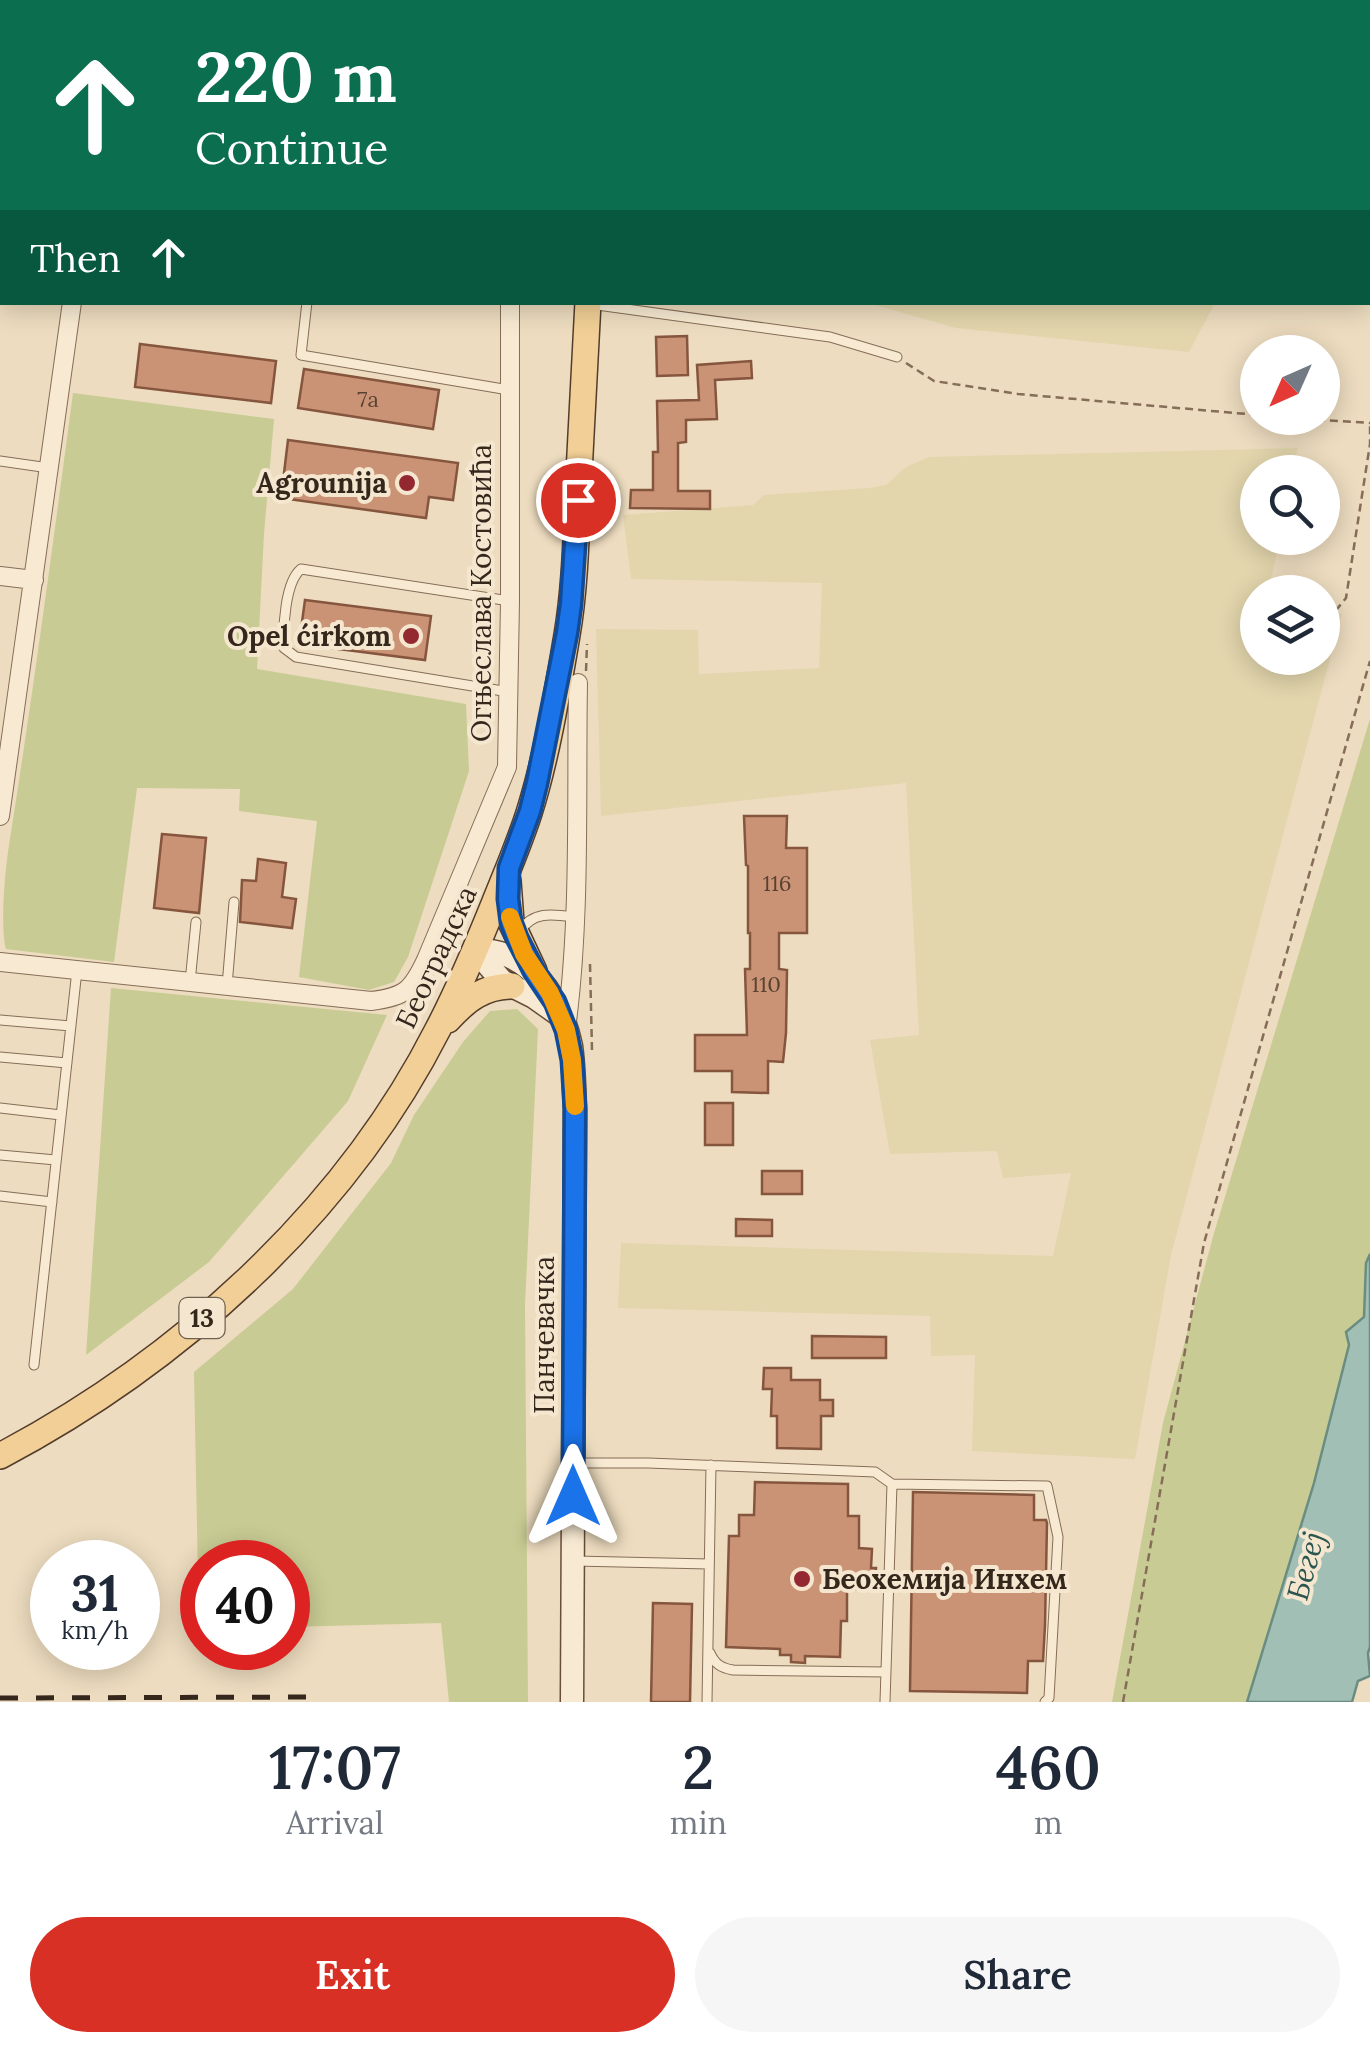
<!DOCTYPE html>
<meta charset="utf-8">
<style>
body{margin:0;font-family:Lora,serif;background:#f6f6f7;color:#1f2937;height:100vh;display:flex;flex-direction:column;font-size:38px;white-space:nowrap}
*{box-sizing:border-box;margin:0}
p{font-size:32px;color:#747a83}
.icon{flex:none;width:55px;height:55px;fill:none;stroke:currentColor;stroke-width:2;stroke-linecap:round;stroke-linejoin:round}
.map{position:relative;height:1702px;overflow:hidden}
.details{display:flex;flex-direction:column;background:#fff;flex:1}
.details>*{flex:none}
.top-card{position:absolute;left:0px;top:0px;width:1370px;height:305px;box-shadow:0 5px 25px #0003;background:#0b6e4f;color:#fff;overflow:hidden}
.needle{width:65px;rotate:225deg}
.tools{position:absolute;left:1240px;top:335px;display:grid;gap:20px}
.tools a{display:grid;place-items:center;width:100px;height:100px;border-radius:50%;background:#fff;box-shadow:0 5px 25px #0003;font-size:50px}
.speed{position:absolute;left:30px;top:1540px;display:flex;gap:20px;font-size:50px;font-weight:700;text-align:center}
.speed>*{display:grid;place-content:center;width:130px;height:130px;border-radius:50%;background:#fff;box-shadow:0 5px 25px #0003;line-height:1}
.speed small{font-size:25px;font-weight:400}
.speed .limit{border:15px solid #d22;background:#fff;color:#111}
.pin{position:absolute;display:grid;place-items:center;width:85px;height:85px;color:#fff;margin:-42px;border:5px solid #fff;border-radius:50%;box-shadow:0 2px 10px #0007}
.me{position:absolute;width:110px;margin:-55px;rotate:0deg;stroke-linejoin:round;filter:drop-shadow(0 0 8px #0008)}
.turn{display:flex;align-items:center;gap:35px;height:210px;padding:0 30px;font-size:45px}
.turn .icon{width:130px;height:130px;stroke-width:2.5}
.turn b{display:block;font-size:70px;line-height:85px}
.then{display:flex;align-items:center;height:95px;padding:0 30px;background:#0003;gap:20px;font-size:38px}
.eta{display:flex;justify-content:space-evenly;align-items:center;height:170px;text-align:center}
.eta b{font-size:60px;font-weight:600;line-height:70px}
.primary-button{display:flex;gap:20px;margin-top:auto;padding:20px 30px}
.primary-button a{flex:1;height:115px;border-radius:60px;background:#d93025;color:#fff;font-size:40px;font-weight:600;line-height:115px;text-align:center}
.primary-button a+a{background:#f6f6f7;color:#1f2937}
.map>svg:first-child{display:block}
</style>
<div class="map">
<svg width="1370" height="1702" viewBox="0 0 1370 1702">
<rect width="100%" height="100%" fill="#eddcbf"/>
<path fill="#e3d6ad" d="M892,0H1137L1141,2H891Z
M1202,0H1370V163L1368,161V2H1204Z
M868,303H1215L1189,352L956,328Z
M1298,448L1293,472H1258V538H1280L1268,592H1258V658H1322L1323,609L1342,614L1171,1255L1135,1459L972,1451L975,1355L931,1356L930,1316L618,1308L621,1243L1053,1256L1071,1173L1003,1178L997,1151L890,1154L870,1040L919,1035L906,783L601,816L596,629L698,630L699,674L819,668L822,583L631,579L623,515L753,505L764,495L869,488L886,485L906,467L929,457Z"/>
<path fill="#c8cb93" d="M130,0H352L351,2H130Z
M607,0H776L775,2H605Z
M73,393L274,419L264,534L257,669L466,704L469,771L408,957L394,982L369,990L299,977L317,821L239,811L240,789L137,788L114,962L6,949C0,928 5,870 9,845C33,694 53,544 73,393Z
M1370,719V1254L1366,1263L1364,1317L1346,1332L1349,1345L1314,1483L1247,1702H1112L1163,1423L1214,1233Z
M111,988L387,1015L348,1101L209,1262L86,1355Z
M517,1009L538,1029L525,1305L528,1702H449L441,1623L288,1627V1562H202V1629H199L194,1372L293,1289L391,1163L414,1115L463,1042L490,1011Z"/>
<path fill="#a2bfb5" stroke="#6a8d82" stroke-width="2.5" d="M1370,1254V1647L1368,1653L1370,1676L1358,1681L1352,1702H1247L1314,1483L1349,1345L1346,1332L1364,1317L1366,1263Z"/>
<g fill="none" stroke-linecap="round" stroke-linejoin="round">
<path stroke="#6a8d82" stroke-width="5" d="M840,2L841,0"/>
</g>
<path fill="#cb9375" stroke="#85553e" stroke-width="2.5" d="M687,336L688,375L657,376L656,337Z
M140,344L276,361L271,403L135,387Z
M751,361L752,378L715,380L717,419L686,420V442L678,443V491H710V509L630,508L631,490H653V452H658L657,401L699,400L697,365Z
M304,369L439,390L433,429L298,408Z
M288,440L458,463L453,500L429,497L426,518L281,498Z
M305,600L431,616L425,660L299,644Z
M744,816H787L786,848H807V933H779V969L787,970L786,1033L783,1062L768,1061V1093L732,1092V1071H695V1035H747L745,969H750V933H748V866L746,865Z
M162,834L206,838L199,913L154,908Z
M258,859L286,863L282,897L296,899L292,928L240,922L242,880L256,881Z
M705,1103H733V1145H705Z
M762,1171H802V1194H762Z
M736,1219L772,1220V1236H736Z
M812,1336L886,1337V1358H812Z
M764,1368H791V1380H820V1400H833V1416H821V1449L777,1448V1416H771L772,1389H763Z
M755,1482L848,1484V1516H859V1548L872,1549L871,1568H876L875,1590L847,1589V1621H841L840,1657L805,1656V1663L791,1662V1655H780V1649L726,1647L729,1536H739V1515H754Z
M913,1492L1034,1495V1520H1046L1047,1523L1045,1625L1043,1661H1028L1027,1693L910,1691Z
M653,1603L692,1604L690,1702H651Z"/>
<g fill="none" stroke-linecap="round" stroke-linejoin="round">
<g stroke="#866d58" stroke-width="11">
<path id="lane" d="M0,215H2
M307,302L301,355L509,390
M590,304L830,337L897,357
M0,461L49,468
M509,692L296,657L284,648C283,627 285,582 301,569L510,601
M520,931C533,911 552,914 574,917
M190,982L196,922
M227,986L234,902
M0,1020L71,1026
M0,1057L67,1063
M0,1108L61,1115
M0,1155L56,1160
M0,1196L52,1202
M34,1365L77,970
M576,1463H648L875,1472L892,1484L1047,1486L1058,1537L1049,1698L1045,1702
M575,1561L709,1564
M710,1653C715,1664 721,1668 733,1670L886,1672
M707,1702L711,1465
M885,1702L892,1484"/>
</g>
<g stroke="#866d58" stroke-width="20">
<path id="street" d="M113,2V0
M512,2V0
M0,576L34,580
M0,816L72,302
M0,962L371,1001C405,997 412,990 426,960L507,767L510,601V302
M566,1029C581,918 576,796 578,683"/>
</g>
<g stroke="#674e3b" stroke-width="25">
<path id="secondary" d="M475,950C529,948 561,998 571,1046C574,1067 574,1088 575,1109L572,1702
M475,950L502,981L534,997L558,1014"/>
</g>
<g stroke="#533c2c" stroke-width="28">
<path id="primary" d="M586,2V0
M508,881L511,922L534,971
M448,1020C466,1000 484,986 512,986
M0,1456C180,1361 345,1212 438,1029C459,989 477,946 494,904C506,874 519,844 529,813C547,756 557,694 567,635C575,588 576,539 578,492C581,429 585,366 588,302"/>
</g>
<path stroke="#866d58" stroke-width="2.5" stroke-dasharray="8 5" stroke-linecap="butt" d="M610,2V0
M906,363L934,381L1018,394L1258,415
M1291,418L1370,423
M1322,612L1337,609L1346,598L1370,444V425
M586,671L587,644
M590,964L592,1050
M1123,1702L1204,1243L1370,661"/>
<use href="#lane" stroke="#f8ead2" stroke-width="9"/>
<use href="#street" stroke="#f8ead2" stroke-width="18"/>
<use href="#secondary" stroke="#f8ead2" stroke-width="22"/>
<use href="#primary" stroke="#f1cf96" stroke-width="25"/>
<path stroke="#35271c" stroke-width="5" stroke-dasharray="18 18" stroke-linecap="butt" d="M0,1698L314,1697"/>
</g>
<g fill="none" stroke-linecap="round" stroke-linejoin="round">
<g stroke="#114b97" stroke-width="25">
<path id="route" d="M573,1496L575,1109L572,1060L566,1030L555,1002L534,971L517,938L511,922L508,899L509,868L530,811L537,783L567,633L571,604L578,500"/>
</g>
<use href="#route" stroke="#1a73e8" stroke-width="18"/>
<path stroke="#f59e0b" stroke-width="18" d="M510,917L524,954L550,993L566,1030L572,1060L575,1106"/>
</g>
<g fill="#942830" stroke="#f5e7cf" stroke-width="4">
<circle cx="407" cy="483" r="10"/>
<circle cx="411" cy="636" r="10"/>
<circle cx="802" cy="1579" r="10"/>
</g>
<g text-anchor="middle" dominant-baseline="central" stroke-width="8" stroke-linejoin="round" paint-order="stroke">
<g font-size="22" fill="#5a4232">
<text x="368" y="399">7a</text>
<text x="777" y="883">116</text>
<text x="766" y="984">110</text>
</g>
<rect fill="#f5e7cf" stroke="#6f6152" stroke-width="2.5" x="179.5" y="1298" width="45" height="40" rx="8"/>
<g font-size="25" font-weight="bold" fill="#35271c">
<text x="202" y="1318">13</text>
</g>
<g font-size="28" font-weight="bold" fill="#35271c" stroke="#f5e7cf" text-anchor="end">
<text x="387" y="483">Agrounija</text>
<text x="391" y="636">Opel ćirkom</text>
<text x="822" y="1579" text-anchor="start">Беохемија Инхем</text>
</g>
<g font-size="28" fill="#35271c" stroke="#f5e7cf">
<text transform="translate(481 593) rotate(-90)">Огњеслава Костовића</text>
<text transform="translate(436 957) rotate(-65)">Београдска</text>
<text transform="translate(544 1335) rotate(-90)">Панчевачка</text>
</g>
<g font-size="30" font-style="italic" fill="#2b5550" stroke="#f5e7cf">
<text transform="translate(1305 1566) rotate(-75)">Бегеј</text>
</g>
</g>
</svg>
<div class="tools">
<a><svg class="needle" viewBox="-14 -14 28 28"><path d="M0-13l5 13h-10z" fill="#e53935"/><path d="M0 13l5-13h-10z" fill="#747a83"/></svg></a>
<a><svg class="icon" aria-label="search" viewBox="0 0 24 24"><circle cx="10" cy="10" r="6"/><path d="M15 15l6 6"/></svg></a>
<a><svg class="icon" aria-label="layers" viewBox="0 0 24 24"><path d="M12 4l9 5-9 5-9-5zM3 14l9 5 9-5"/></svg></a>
</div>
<div class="speed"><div>31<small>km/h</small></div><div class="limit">40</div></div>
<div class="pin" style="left:578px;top:500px;background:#d93025"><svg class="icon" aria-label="arrive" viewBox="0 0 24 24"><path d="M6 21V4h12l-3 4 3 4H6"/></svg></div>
<svg class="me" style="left:573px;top:1496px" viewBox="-20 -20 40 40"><path d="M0-17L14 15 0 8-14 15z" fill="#1a73e8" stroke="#fff" stroke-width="4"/></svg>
<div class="top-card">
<div class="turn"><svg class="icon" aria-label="ahead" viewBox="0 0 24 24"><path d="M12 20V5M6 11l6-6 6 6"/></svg><div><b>220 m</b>Continue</div></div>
<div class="then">Then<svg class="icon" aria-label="ahead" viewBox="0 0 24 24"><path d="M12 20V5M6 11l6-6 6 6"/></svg></div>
</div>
</div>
<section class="details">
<div class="eta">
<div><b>17:07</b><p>Arrival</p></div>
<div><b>2</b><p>min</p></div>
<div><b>460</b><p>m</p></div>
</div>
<div class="primary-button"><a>Exit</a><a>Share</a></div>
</section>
